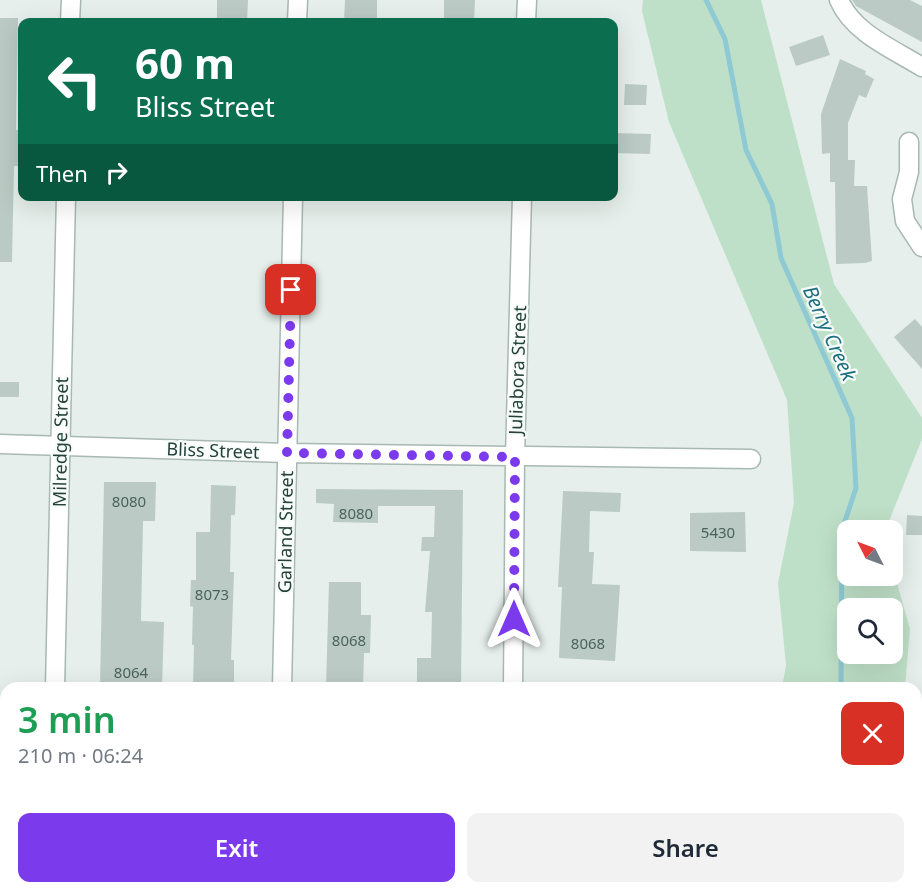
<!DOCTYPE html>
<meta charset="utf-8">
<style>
body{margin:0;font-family:"Noto Sans",sans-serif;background:#f2f2f3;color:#1f2937;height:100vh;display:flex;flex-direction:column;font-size:22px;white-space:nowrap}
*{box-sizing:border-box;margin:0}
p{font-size:20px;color:#747a83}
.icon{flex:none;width:33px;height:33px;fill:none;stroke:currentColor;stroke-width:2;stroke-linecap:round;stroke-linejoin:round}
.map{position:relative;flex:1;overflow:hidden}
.side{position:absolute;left:0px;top:682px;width:922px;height:212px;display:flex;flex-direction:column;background:#fff;border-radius:18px 18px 0 0;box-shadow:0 6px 24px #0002}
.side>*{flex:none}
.hud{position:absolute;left:18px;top:18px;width:600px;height:183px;border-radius:12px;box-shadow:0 6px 24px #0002;background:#0b6e4f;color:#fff;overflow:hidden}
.needle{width:39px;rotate:312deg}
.fabs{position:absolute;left:837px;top:520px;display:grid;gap:12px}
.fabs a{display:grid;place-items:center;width:66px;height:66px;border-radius:12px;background:#fff;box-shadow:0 6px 24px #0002;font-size:30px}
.pin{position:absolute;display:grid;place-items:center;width:51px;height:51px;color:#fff;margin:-26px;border-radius:12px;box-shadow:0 3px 9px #0006}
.me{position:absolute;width:66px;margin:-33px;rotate:0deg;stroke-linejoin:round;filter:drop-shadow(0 0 4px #0008)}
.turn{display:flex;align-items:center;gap:21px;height:126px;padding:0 18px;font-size:27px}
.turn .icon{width:78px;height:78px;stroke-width:2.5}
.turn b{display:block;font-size:42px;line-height:51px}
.then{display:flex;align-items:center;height:57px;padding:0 18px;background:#0003;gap:12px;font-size:22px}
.round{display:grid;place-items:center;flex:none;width:63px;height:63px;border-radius:12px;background:#f2f2f3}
.head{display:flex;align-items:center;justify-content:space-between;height:102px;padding:0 18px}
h1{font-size:36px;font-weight:600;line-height:45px;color:#1e9e55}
.primary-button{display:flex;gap:12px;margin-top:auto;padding:12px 18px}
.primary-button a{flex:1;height:69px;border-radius:12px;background:#7c3aed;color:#fff;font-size:24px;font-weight:600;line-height:69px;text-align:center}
.primary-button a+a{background:#f2f2f3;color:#1f2937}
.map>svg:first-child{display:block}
</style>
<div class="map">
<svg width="922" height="893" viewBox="0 0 922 893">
<rect width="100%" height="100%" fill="#e6efeb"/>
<path fill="#bfe0c8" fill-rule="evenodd" d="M643,0H761L834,284L922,418V439L885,531H848V576H892L893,569L910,629L905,688H782L786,665L778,583L794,503L787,400L669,122L642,11ZM848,609H892V654H848Z
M780,888H899L904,893H780Z"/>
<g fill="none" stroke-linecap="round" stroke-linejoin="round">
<path stroke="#8ec9d4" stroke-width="5" d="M706,0L725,39L746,150L772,204L781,258L852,418L856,488L842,530L841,688
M853,888L855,893"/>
</g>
<path fill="#bbcac4" d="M217,0H248L247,22H217Z
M345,0H377V22H344Z
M444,0H475L474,22H444Z
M852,0H910L922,6V42L856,6Z
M0,18H18L16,130H22V150L21,166H14L12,262H0Z
M823,35L830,55L796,66L789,47Z
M840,59L866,71L865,74L874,79L866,98L859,95L848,123V160H855L854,186H867L872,261L865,263L836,264L835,182H830V153L822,154L821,114Z
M625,84L647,85L646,105H624Z
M614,133L651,134L650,154L614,153Z
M915,319L922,327V369L894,337Z
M0,382H19V397H0Z
M104,482H156L155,521H143L141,618V621L164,622L162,688H100Z
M211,485L236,486L235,515H231L230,572H234L231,660H234V688H193L194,645H192L193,607L190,606L191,580H196V532H210Z
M316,489L463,490L461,688H417V658H431L432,612H425L430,551H421L422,537H434L435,506H378V523L333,522L334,504L316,503Z
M563,491L621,493L620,512L590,511L589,552H594L592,584L620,585L615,661L559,658L562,587H558Z
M745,512L746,552L690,551V513Z
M907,515L922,516V535H906Z
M329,582H361V615H371L370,653H364L363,688H326Z"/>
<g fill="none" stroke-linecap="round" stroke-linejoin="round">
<g stroke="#a8b8b2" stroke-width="21">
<path id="minor" d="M839,0C853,33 893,49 922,67
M70,22L71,0
M297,22L298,0
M526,22L527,0
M909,142V172L902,199L905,221L922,247
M0,444L287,453L751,459
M55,688L66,196
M282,688L293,196
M513,688L515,457L522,196
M51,893V888
M277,893V888
M509,893V888
M573,893H657"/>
</g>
<use href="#minor" stroke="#fff" stroke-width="18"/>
</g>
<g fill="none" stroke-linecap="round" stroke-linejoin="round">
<path stroke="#7c3aed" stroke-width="10" stroke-dasharray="0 18" d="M291,290L287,453L515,457L514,619"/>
</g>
<g text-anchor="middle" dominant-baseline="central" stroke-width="4.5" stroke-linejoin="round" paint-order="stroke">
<g font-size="15" fill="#4a645c">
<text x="129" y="501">8080</text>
<text x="356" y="513">8080</text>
<text x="718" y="532">5430</text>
<text x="212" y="594">8073</text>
<text x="349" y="640">8068</text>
<text x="588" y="643">8068</text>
<text x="131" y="672">8064</text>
</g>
<g font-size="18" fill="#24423a" stroke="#f7fbf9">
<text transform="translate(517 370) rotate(-88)">Juliabora Street</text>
<text transform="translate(60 442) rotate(-89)">Milredge Street</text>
<text transform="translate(213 450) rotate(2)">Bliss Street</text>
<text transform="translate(285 532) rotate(-89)">Garland Street</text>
</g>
<g font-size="20" font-style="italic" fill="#1c6f80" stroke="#f7fbf9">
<text transform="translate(830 333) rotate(66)">Berry Creek</text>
</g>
</g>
</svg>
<div class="fabs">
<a><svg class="needle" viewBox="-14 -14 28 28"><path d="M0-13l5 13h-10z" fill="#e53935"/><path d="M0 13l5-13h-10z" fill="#747a83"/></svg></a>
<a><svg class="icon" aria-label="search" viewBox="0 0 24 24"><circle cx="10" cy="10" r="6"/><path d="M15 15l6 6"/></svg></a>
</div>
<div class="pin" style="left:291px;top:290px;background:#d93025"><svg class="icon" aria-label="arrive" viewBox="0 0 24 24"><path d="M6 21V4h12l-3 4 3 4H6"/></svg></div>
<svg class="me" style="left:514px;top:619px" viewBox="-20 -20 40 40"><path d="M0-17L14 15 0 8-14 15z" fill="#7c3aed" stroke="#fff" stroke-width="4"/></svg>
<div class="hud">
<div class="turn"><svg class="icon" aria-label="left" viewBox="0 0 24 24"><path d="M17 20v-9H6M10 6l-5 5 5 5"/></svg><div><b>60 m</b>Bliss Street</div></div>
<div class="then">Then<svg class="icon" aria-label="right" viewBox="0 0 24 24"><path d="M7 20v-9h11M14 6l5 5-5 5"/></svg></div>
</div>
<section class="side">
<div class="head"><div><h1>3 min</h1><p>210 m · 06:24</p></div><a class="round" style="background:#d93025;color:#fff"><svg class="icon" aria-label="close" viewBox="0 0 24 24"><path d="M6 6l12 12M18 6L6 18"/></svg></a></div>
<div class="primary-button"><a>Exit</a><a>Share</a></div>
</section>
</div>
